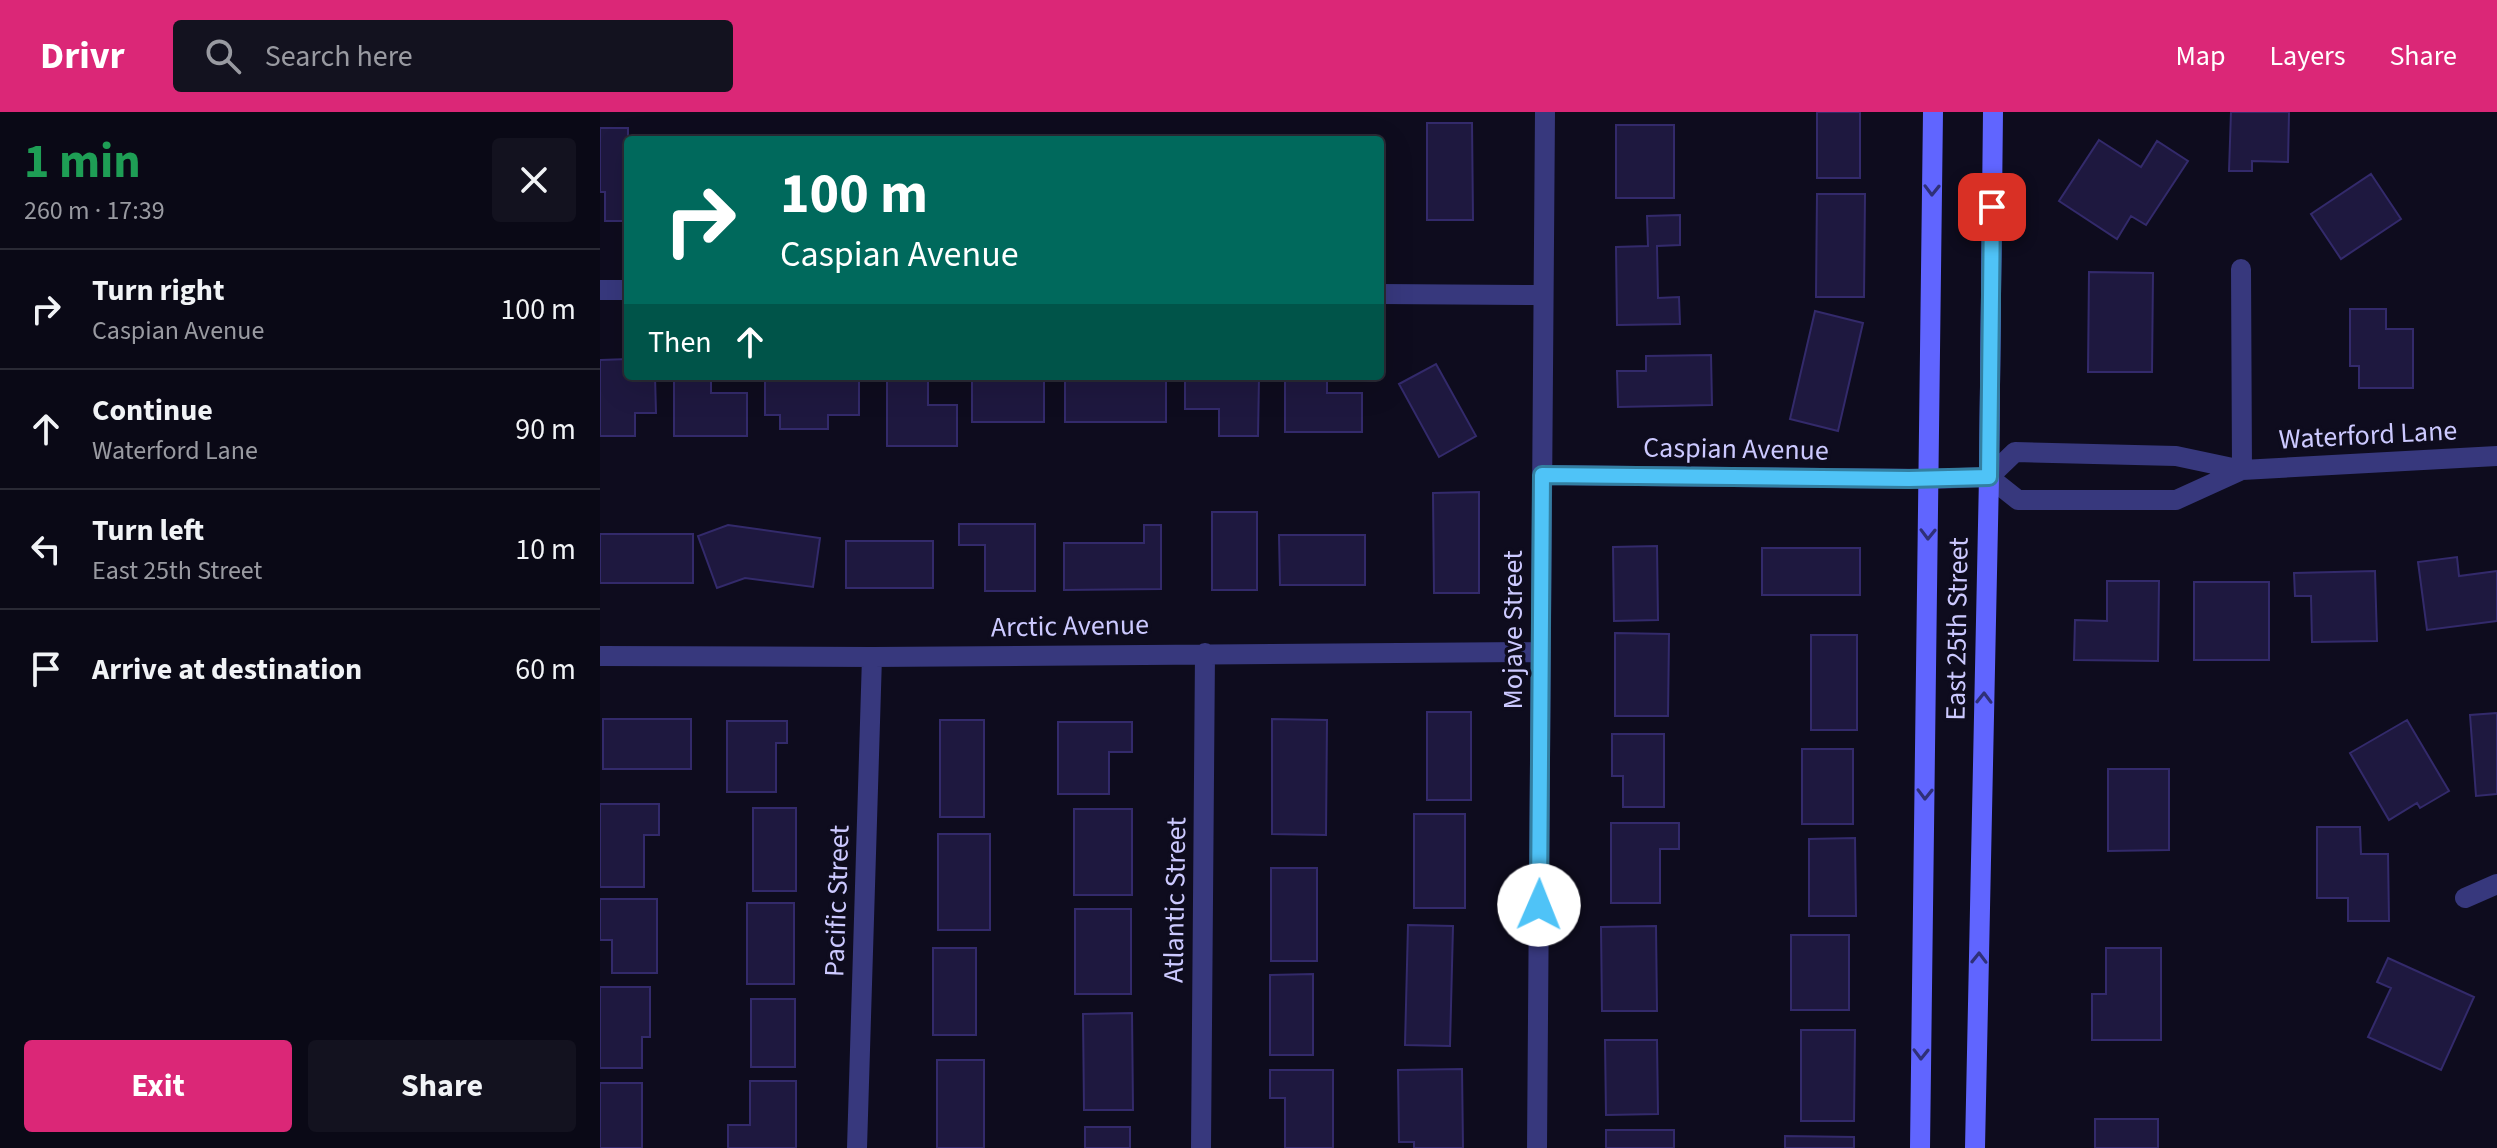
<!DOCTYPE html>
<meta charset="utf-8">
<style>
body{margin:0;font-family:"Source Sans 3",sans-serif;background:#13121f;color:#f1f3f6;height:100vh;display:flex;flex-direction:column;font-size:30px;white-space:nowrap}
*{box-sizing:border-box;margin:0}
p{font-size:26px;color:#999aa1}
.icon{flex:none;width:44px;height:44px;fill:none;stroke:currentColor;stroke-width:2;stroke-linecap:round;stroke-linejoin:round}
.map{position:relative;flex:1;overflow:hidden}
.side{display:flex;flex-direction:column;background:#0a0916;width:600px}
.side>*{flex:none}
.guide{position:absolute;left:24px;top:24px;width:760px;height:244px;border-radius:8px;box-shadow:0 8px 32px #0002,0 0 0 2px #2a2a35;background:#00695c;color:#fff;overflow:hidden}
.pin{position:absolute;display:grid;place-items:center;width:68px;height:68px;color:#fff;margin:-34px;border-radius:16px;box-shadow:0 4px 12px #0006}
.me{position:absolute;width:88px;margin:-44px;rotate:1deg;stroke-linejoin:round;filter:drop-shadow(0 0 6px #0008)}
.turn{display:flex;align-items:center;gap:28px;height:168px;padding:0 24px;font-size:36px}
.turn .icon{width:104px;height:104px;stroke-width:2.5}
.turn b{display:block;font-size:56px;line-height:68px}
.then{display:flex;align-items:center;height:76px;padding:0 24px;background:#0003;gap:16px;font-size:30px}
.round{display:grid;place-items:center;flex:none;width:84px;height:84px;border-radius:8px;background:#13121f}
.headline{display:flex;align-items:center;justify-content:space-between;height:136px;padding:0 24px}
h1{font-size:48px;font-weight:700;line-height:60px;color:#1e9e55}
.primary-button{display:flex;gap:16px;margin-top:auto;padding:16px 24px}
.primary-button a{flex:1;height:92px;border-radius:8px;background:#db2777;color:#fff;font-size:32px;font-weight:700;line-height:92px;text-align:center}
.primary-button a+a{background:#13121f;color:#f1f3f6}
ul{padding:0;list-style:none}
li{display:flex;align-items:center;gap:24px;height:120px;padding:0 24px;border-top:2px solid #2a2a35}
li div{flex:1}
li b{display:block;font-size:30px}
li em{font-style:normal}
header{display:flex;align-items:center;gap:48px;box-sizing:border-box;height:112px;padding:0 40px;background:#db2777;color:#fff}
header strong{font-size:38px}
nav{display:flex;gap:44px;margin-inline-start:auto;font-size:28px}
.search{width:560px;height:72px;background:#13121f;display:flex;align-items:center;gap:20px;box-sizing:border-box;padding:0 28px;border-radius:8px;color:#999aa1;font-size:30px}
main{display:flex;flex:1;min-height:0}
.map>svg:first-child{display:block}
</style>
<header>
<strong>Drivr</strong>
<div class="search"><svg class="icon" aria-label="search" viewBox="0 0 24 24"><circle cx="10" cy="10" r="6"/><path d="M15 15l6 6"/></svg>Search here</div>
<nav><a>Map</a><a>Layers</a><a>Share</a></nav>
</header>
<main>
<section class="side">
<div class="headline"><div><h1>1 min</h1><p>260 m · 17:39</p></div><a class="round"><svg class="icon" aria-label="close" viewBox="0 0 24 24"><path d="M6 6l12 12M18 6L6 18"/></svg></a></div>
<ul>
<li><svg class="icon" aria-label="right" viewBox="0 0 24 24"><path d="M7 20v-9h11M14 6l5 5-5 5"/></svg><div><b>Turn right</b><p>Caspian Avenue</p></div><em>100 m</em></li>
<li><svg class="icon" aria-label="ahead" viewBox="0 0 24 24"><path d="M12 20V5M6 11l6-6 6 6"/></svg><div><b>Continue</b><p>Waterford Lane</p></div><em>90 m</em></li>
<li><svg class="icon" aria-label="left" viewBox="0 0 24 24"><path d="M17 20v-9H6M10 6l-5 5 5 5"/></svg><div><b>Turn left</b><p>East 25th Street</p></div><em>10 m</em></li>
<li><svg class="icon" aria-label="arrive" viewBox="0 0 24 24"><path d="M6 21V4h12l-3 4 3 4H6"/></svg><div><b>Arrive at destination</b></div><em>60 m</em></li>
</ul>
<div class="primary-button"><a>Exit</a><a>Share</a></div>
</section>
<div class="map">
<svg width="1897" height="1036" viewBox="0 0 1897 1036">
<rect width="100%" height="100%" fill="#0e0c1e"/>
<path fill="#1e183f" stroke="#332a6b" stroke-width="2" d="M1217,0H1260V66H1217Z
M1631,0H1689L1688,50L1652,49V59H1629Z
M827,11H872L873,108H827Z
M1016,13H1074V86H1016Z
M0,16H28V109H5V80H0Z
M1499,28L1541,55L1557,29L1588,49L1546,113L1531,104L1517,127L1459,89Z
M1771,62L1801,107L1741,147L1711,102Z
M1217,82H1265L1264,185H1216Z
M1080,103V133L1057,134L1058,186L1079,185L1080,212L1017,213L1016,135L1048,134L1047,104Z
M1489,160L1553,161L1552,260H1488Z
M1750,197H1786V217H1813V276H1759V254H1750Z
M1215,199L1263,211L1238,319L1190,307Z
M1111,243L1112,293L1018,295L1017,259H1046V244Z
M28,247V264H55L56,301H35V324H0V248Z
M836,252L876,324L839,345L799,272Z
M74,264H111V281H147V324H74Z
M165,264H259V303H228V317H180V303H165Z
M287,264H328V293H357V334H287Z
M372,264H444V310H372Z
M465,264L566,267V310H465Z
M585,264H659L658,324H619V297H585Z
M685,264H727V281H762V320H685Z
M879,380V481H834L833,381Z
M612,400H657V478H612Z
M359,412H435V479H385V433H359Z
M128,413L220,426L213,475L145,466L117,476L98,424Z
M544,413H561V477L464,478V431H544Z
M0,422H93V471H0Z
M679,423H765V473H680Z
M246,429H333V476H246Z
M1057,434L1058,508L1014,509L1013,435Z
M1162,436H1260V483H1162Z
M1857,445L1859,464L1897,459V509L1827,518L1818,450Z
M1775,459L1777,529L1712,530L1711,484H1695L1694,461Z
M1507,469H1559L1558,549L1474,548L1475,508L1507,509Z
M1594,470H1669V548H1594Z
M1015,521L1069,522L1068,604H1015Z
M1211,523H1257V618H1211Z
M827,600H871V688H827Z
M1897,601V682L1876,684L1870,603Z
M3,607H91V657H3Z
M672,607L727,608L726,723L672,722Z
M340,608H384V705H340Z
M1807,608L1849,679L1820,696L1817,691L1789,708L1750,641Z
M127,609H187V631H176V680H127Z
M458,610H532V640H509V682H458Z
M1012,622H1064V695H1023V664H1012Z
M1202,637H1253V712H1202Z
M1508,657H1569V738L1508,739Z
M0,692H59V723H44V775H0Z
M153,696H196V779H153Z
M474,697H532V783H474Z
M814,702H865V796H814Z
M1011,711H1079V737H1060V791H1011Z
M1717,715H1760L1761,742H1788L1789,809H1748V786H1717Z
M338,722H390V818H338Z
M1255,726L1256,804H1209V727Z
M671,756H717V849H671Z
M0,787H57V861H12V828H0Z
M147,791H194V872H147Z
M475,797H531V882H475Z
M808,813L853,814L850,934L805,933Z
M1056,814L1057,899H1002L1001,815Z
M1191,823H1249V898H1191Z
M333,836H376V923H333Z
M1506,836H1561V928H1492V882H1506Z
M1788,846L1874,885L1841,958L1768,925L1791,876L1777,870Z
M713,862V943H670V863Z
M0,875H50V925H42V956H0Z
M151,887H195V955H151Z
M532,901L533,998H484L483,902Z
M1201,918H1255L1254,1009H1201Z
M1005,928H1057L1058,1002L1006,1003Z
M337,948H384V1036H337Z
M862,957L863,1036H814V1030H799L798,958Z
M670,958H733V1036H685V986H670Z
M150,969H196V1036H128V1013H150Z
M0,971H42V1036H0Z
M1495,1007H1558V1036H1495Z
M485,1015H530V1036H485Z
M1006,1018H1074V1036H1006Z
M1185,1024L1254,1025V1036H1185Z"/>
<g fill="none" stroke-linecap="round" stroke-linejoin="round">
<path stroke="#37387d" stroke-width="20" d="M0,178H28
M780,182L942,183
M942,363L1329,367L1389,365L1418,388H1576L1642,358L1897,344
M1389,365L1415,340L1576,344L1642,358L1641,157
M0,544L272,545L941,540
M1865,786L1897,772
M257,1036L272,545
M601,1036L605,541
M937,1036L945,0"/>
<path stroke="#6065ff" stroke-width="20" d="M1320,1036L1333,0
M1375,1036L1389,365L1393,0"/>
</g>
<defs><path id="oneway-chevron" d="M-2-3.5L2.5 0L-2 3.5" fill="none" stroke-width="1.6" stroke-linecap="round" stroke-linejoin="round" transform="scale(2)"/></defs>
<g stroke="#2f3078">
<use href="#oneway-chevron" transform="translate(1332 78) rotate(91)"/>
<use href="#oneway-chevron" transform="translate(1328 422) rotate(91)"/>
<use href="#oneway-chevron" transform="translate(1384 586) rotate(-89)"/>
<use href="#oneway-chevron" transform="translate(1325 682) rotate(91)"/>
<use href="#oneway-chevron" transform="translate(1379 846) rotate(-89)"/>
<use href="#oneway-chevron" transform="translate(1321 942) rotate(91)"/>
</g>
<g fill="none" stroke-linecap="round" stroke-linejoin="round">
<g stroke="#337fa1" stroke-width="20">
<path id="route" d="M939,793L942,363L1309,367L1389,365L1392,95"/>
</g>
<use href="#route" stroke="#4fc3f7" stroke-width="14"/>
</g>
<g text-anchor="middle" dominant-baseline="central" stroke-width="7" stroke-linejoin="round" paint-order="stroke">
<g font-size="28" fill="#ccc9ff" stroke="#0e0c1e">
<text transform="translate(1768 323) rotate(-3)">Waterford Lane</text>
<text transform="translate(1136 337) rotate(1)">Caspian Avenue</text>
<text transform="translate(470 514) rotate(-1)">Arctic Avenue</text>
<text transform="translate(1357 517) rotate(-89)">East 25th Street</text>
<text transform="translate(913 518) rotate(-90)">Mojave Street</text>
<text transform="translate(575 788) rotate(-89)">Atlantic Street</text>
<text transform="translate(237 789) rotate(-88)">Pacific Street</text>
</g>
</g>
</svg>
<div class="pin" style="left:1392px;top:95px;background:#d93025"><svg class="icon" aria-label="arrive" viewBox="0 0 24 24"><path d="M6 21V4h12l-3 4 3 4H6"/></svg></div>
<svg class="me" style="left:939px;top:793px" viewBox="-20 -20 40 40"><circle r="19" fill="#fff"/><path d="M0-13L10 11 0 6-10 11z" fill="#4fc3f7"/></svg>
<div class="guide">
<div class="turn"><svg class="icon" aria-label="right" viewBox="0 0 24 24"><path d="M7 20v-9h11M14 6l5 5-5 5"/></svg><div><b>100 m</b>Caspian Avenue</div></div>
<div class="then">Then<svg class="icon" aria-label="ahead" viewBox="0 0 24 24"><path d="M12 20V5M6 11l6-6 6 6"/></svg></div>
</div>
</div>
</main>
